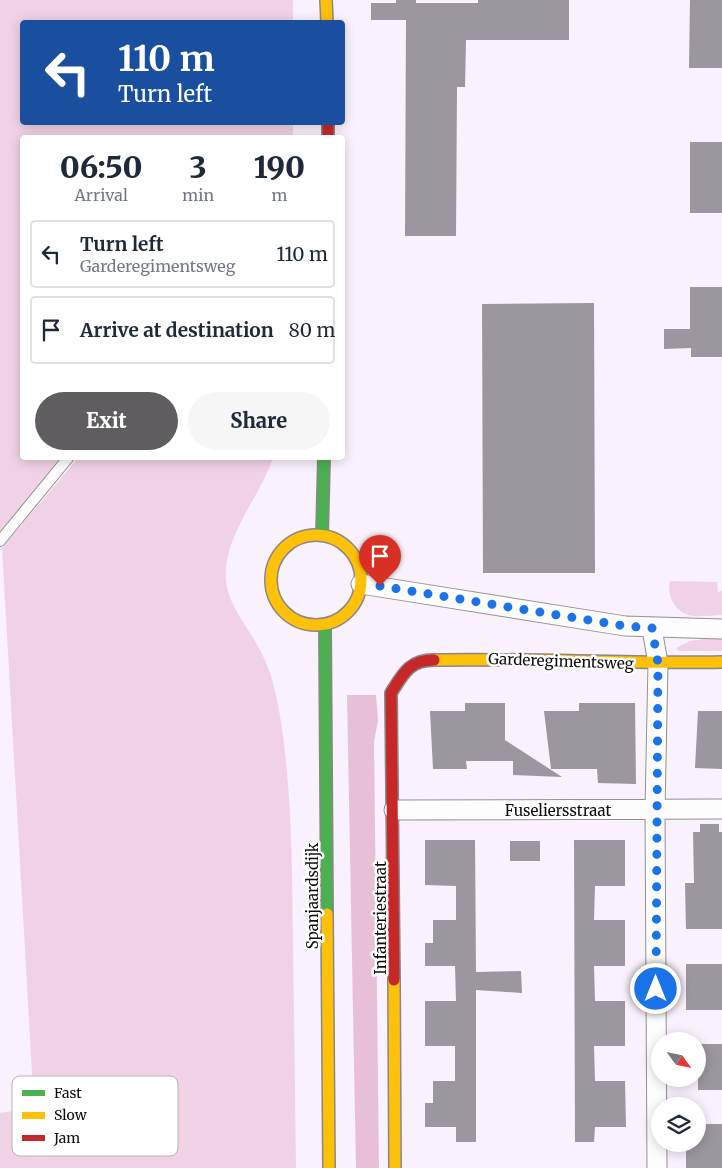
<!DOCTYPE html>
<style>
body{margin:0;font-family:Merriweather,serif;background:#f6f6f7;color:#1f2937;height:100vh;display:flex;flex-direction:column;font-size:19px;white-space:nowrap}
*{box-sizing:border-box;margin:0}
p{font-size:16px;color:#747a83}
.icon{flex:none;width:28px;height:28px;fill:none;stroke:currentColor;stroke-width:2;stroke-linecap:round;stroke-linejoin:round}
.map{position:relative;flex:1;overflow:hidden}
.drawer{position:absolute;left:20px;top:135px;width:325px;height:325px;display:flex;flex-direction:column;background:#fff;border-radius:5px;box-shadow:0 2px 12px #0003}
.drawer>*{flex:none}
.banner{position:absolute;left:20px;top:20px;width:325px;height:105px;border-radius:5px;box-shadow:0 2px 12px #0003;background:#1a4fa0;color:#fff;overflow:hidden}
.needle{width:32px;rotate:123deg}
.buttons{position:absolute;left:651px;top:1032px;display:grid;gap:10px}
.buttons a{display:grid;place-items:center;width:55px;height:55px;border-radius:50%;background:#fff;box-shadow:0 2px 12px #0003;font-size:25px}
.pin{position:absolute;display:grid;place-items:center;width:42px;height:42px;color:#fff;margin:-51px -21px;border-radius:50% 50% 50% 0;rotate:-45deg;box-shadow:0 0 5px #0007}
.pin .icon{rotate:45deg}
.me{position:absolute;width:55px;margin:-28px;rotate:0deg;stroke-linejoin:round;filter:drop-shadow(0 0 4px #0008)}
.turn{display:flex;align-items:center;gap:18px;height:105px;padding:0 15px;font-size:22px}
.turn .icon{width:65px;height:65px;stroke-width:2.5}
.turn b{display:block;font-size:35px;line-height:42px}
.eta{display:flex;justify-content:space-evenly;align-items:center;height:85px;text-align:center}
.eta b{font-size:30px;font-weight:800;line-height:35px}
.button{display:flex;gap:10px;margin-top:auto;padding:10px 15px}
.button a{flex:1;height:58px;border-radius:30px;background:#605d60;color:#fff;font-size:20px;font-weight:800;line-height:58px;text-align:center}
.button a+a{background:#f6f6f7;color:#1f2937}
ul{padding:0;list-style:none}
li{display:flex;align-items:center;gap:15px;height:68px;margin:0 10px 8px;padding:0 5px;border:2px solid #e0e1e3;border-radius:5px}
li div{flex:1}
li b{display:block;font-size:19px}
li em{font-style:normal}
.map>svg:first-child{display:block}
</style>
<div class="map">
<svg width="722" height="1168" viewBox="0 0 722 1168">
<rect width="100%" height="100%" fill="#f9f1fb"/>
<path fill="#f0d2e4" d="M0,0H293V22H22V122L293,123V137L22,138V458H62L0,536Z
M78,458H273C261,494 229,530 226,568C223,602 246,622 260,650C272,672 277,697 281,722C292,795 292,868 293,941C294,1017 295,1092 296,1168H0V1113L34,1108L2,548Z
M670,581L717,582L718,592L722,591V615C713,615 703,617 694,616C677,615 666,597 670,581Z
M704,639H722V651H679L676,648L690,641Z"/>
<path fill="#e7c0d5" d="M347,695H376L378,721L374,741L379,1168H356Z"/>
<path fill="#9c979e" d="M396,0H416V3H478V0H569V40H466L465,87H457L456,236H405L406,20H371V3H396Z
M690,0H722V68H689Z
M690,142H722V213H690Z
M690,287H722V357H691V348L664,349V329H690Z
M594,303L595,573H483L482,304Z
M465,703H505V740L562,777L513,775V761H466L467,769H433L430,711H465Z
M579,703H635L636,784L598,783L597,769H551L544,711H579Z
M698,711H722V769L695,768Z
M700,824H719V832H722V929H686L685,883H694L693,832H700Z
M425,840H475L476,972L521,971L522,993L476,990V1142H456V1127H425V1103H433V1081H455V1046H425V1001H456L455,966H425V943H433V920H456V886L425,885Z
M574,840H625V886H595L594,920H625V966H594L595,1001H625V1046H594L595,1081H625L626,1127H595L594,1142H575Z
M510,841H540V861H510Z
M686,964H722V1010H686Z
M698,1044H722V1090H698Z
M698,1124H722V1168H686V1144H698Z"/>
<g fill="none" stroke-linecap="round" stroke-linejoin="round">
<g stroke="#939094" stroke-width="12">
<path id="lane" d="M0,541L68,458"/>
</g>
<g stroke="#939094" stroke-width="21">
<path id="street" d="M361,584L625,626L722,629
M652,629L658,663L655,810L657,1168
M394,810L722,809"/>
</g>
<g stroke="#8a868b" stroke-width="14">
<path id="fast" d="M322,535L324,458
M325,625L327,914"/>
</g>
<g stroke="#8a868b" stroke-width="14">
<path id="slow" d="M326,0L327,22
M271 580a45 45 0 1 1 90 0a45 45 0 1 1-90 0Z
M434,660C530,658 626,664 722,662
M327,914L329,1168
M394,980L395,1168"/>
</g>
<g stroke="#8a868b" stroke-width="14">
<path id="jam" d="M328,122V138
M394,980L391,693C403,674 409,660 434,660"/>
</g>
<use href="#lane" stroke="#fefdfe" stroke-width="10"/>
<use href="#street" stroke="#fefdfe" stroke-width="19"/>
<use href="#fast" stroke="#4caf50" stroke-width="11"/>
<use href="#slow" stroke="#ffc107" stroke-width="11"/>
<use href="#jam" stroke="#c62828" stroke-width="11"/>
</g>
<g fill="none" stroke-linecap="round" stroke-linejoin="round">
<path stroke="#1a73e8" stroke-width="9" stroke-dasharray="0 16.2" d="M380,586L625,626L652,628L658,663L656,989"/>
</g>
<g text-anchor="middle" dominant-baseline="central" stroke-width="5" stroke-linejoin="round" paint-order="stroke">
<g font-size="15" fill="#0d0d0d" stroke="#fff">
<text transform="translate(561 661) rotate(2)">Garderegimentsweg</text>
<text x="558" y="810">Fuseliersstraat</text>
<text transform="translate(312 896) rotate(-90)">Spanjaardsdijk</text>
<text transform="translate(380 918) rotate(-90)">Infanteriestraat</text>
</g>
</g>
<rect x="12" y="1076" width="166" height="80" rx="8" fill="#fff" stroke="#b6b6b6" stroke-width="1"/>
<rect x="22" y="1090" width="23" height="6" fill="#4caf50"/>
<rect x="22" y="1112" width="23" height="7" fill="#ffc107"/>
<rect x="22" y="1135" width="23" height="6" fill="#c62828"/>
<g font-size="14" fill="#0d0d0d">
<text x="54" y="1098">Fast</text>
<text x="54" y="1120">Slow</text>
<text x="54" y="1143">Jam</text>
</g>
</svg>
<div class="buttons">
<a><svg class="needle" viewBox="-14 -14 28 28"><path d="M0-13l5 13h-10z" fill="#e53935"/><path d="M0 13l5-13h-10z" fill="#747a83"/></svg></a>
<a><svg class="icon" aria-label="layers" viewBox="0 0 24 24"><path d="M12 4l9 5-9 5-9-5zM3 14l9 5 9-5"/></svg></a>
</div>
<div class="pin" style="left:380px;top:586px;background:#d93025"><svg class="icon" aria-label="arrive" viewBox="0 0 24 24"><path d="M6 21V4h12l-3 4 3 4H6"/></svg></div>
<svg class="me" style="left:656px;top:989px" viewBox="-20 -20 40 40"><circle r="17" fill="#1a73e8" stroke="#fff" stroke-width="3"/><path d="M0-11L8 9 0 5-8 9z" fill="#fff"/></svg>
<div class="banner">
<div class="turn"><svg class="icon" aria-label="left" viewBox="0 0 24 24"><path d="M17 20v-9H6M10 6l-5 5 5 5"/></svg><div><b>110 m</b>Turn left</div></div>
</div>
<section class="drawer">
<div class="eta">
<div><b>06:50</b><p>Arrival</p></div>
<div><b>3</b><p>min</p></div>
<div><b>190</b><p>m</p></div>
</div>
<ul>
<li><svg class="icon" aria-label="left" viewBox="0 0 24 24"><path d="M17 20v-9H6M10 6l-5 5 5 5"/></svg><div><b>Turn left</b><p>Garderegimentsweg</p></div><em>110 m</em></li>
<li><svg class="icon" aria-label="arrive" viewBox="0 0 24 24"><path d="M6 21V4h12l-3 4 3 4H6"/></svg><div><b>Arrive at destination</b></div><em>80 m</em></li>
</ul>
<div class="button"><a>Exit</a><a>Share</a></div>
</section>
</div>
